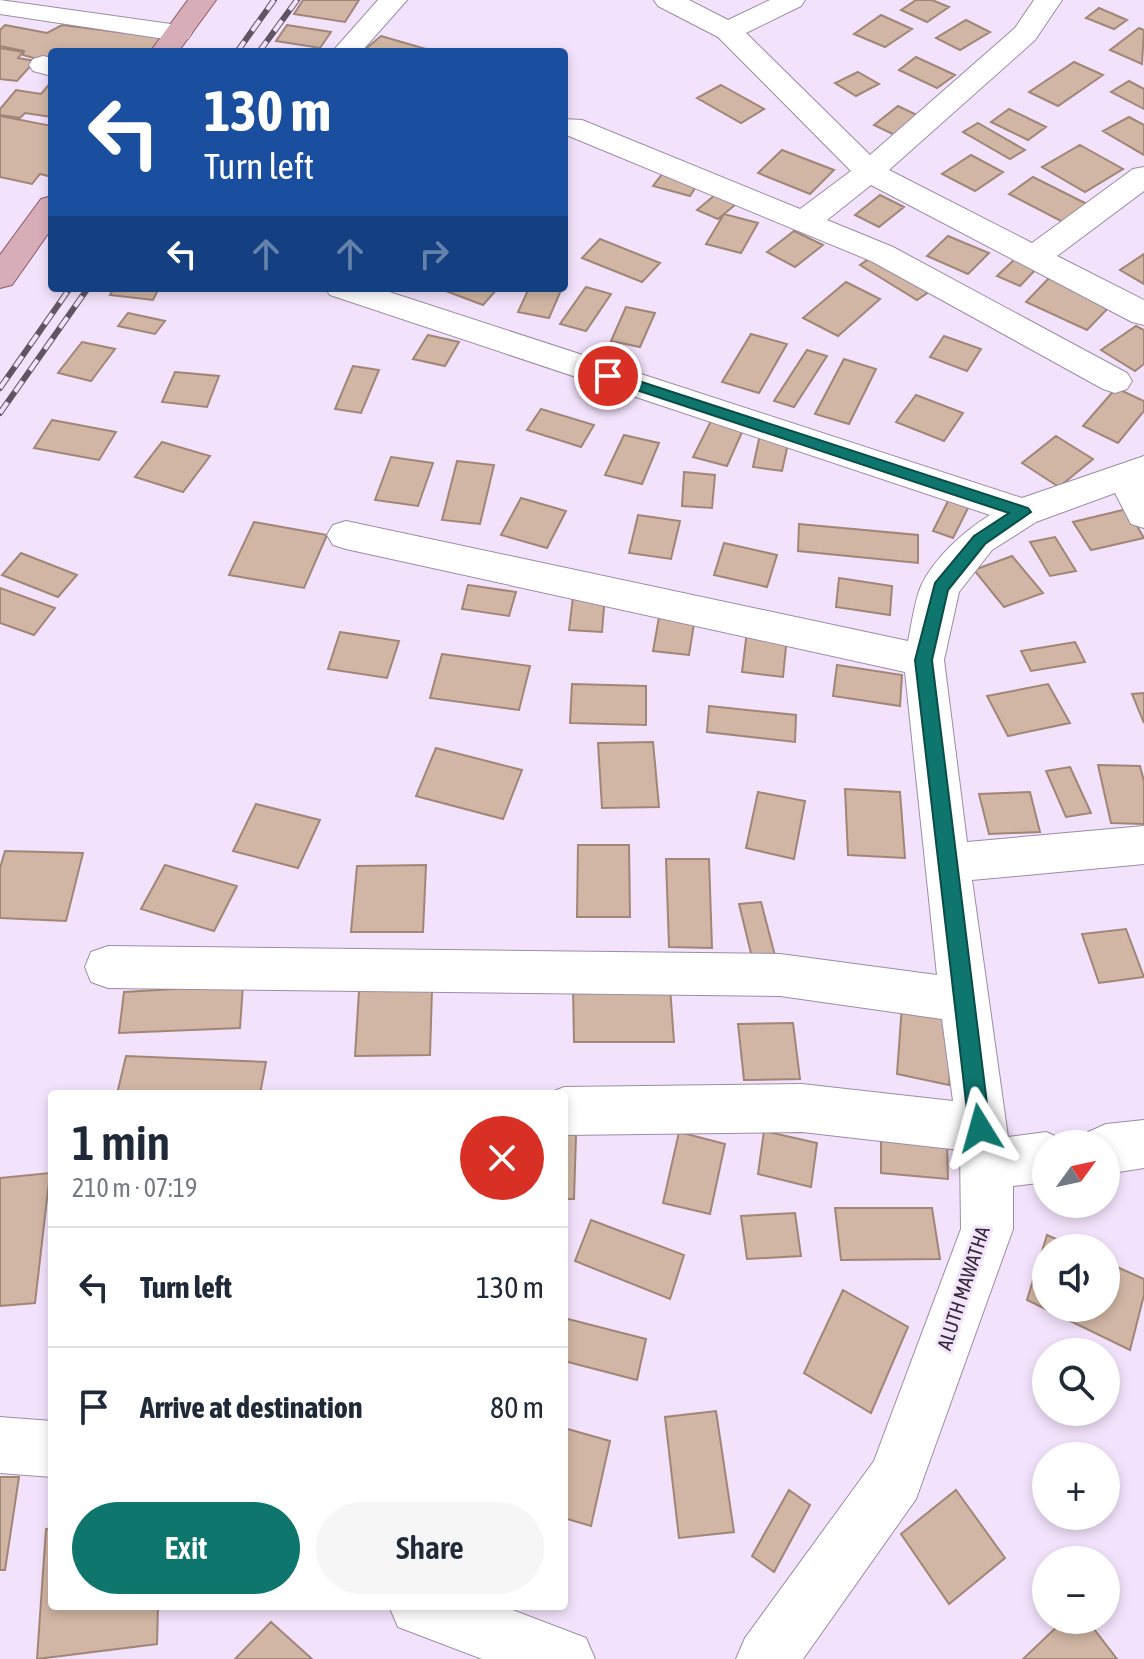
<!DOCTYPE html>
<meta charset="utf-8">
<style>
body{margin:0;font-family:"Asap Condensed",sans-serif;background:#f6f6f7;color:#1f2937;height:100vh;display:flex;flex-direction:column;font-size:30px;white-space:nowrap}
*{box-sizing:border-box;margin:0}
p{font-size:26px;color:#747a83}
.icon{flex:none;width:44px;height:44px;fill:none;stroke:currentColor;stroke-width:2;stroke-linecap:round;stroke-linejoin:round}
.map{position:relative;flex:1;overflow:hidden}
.sheet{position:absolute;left:48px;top:1090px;width:520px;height:520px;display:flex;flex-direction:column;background:#fff;border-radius:8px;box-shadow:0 4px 12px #0003}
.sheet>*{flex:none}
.hud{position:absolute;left:48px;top:48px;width:520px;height:244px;border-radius:8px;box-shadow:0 4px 12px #0003;background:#1a4fa0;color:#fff;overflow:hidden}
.needle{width:52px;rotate:57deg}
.buttons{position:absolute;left:1032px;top:1130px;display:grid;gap:16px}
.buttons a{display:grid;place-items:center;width:88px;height:88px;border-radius:50%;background:#fff;box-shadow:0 4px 12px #0003;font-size:40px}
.pin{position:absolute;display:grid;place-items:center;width:68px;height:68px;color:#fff;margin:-34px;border:4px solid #fff;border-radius:50%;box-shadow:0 2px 8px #0007}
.me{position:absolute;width:88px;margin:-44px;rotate:352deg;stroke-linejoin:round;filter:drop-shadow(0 0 6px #0008)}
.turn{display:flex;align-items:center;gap:28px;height:168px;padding:0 24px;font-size:36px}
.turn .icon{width:104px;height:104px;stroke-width:2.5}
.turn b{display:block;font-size:56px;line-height:68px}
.lanes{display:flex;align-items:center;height:76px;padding:0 24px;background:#0003;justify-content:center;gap:40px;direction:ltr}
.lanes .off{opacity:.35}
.round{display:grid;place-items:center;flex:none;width:84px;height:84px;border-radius:42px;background:#f6f6f7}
.headline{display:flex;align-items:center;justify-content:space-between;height:136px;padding:0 24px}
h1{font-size:48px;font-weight:600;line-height:60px}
.cta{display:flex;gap:16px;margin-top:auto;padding:16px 24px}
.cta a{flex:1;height:92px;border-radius:48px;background:#0f766e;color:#fff;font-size:32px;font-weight:600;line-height:92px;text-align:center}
.cta a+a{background:#f6f6f7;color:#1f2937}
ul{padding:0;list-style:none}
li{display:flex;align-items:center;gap:24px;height:120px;padding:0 24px;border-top:2px solid #e0e1e3}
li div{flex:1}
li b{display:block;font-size:30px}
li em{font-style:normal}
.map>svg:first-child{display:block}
</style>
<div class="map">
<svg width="1144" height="1659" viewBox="0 0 1144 1659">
<rect width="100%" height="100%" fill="#f3e2fb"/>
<path fill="#d1b6a5" stroke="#a08677" stroke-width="2" d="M303,0H359L345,22L294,14Z
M916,0H932L949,7L927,22L901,10Z
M1099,8L1127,20L1114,29L1086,18Z
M881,15L912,29L885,47L854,34Z
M966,20L990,32L960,50L936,38Z
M5,25L47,33L62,25L166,38L156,52H52V63L23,55L24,51L0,46V30Z
M287,25L331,32L320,48L276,41Z
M1139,28L1144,30L1142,64L1110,50Z
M381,36L426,49L423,52H362Z
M0,48L23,52L18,58L35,61L17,81L0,79Z
M916,57L955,75L937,88L899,70Z
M1074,62L1103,75L1058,106L1029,92Z
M858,72L879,84L856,96L835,83Z
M52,81V117L25,113L20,118L0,115V109L16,90L41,94Z
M1129,81L1144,89V109L1111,92Z
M721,85L764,109L741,123L697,98Z
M898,106L921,117L897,136L874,125Z
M1009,109L1046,127L1028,140L991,122Z
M0,116L52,126V177L40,174L32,184L0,177Z
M1129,117L1144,125V155L1103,131Z
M978,123L1025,150L1010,159L963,132Z
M1080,145L1123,169L1085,192L1042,167Z
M782,150L834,170L810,194L758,173Z
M971,155L1003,172L975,191L942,174Z
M663,173L699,182L690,196L653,186Z
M1033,177L1089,205L1065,223L1009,194Z
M715,195L736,204L718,219L697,210Z
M880,195L904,207L879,227L855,215Z
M724,214L758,223L741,253L706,244Z
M794,231L823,245L795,267L767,252Z
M948,236L989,253L968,274L927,256Z
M600,239L660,263L642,282L582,258Z
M876,254L933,289L917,300L860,265Z
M1144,254V284L1120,270Z
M1015,259L1037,268L1020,286L997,276Z
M1049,278L1110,306L1087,330L1026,302Z
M846,282L880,299L838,336L803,318Z
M586,287L611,294L586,331L560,324Z
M114,288H159L153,300L110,295Z
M438,288H498L483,305Z
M529,288H562L549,318L518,312Z
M626,307L655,313L640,347L611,341Z
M128,313L165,321L155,334L118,326Z
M1136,326L1144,330V364L1135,371L1101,350Z
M751,334L787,344L759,393L722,382Z
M428,335L459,342L445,366L413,359Z
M944,336L981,349L967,371L930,357Z
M82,342L115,349L91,381L58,373Z
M807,350L827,356L794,407L774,401Z
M844,359L876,369L849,424L815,414Z
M353,366L379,370L361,413L335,409Z
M175,372L219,376L207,407L162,402Z
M1116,388L1144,401V411L1118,443L1083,426Z
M916,395L963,413L944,441L896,422Z
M541,409L594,425L581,447L527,430Z
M52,420L116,432L99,460L34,448Z
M711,421L743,430L727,466L693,457Z
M762,425L791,430L782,471L753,467Z
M624,435L659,443L642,484L605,475Z
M1056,436L1093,459L1059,487L1022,463Z
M162,442L210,456L183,492L135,477Z
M391,457L433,463L418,506L375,500Z
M457,461L494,465L480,524L442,520Z
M684,472L715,475L712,508L682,506Z
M954,489L974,496L953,538L933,531Z
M521,498L566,511L547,548L501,535Z
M1127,509L1144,538L1091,550L1073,522Z
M638,515L680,521L671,559L629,553Z
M254,522L327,535L304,588L229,575Z
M799,524L918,535V563L798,551Z
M1055,537L1076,571L1050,576L1030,542Z
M724,543L777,555L767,587L714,575Z
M21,553L77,575L58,597L2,575Z
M1012,556L1043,593L1004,607L974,570Z
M839,578L892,586L890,615L836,607Z
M575,580L606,582L602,632L569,630Z
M468,585L516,592L509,616L462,609Z
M0,588L55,608L34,635L0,623Z
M661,606L696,611L689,655L653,651Z
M747,631L787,636L783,677L742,672Z
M340,632L399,641L387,678L328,669Z
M1075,642L1085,662L1031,671L1021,651Z
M442,654L530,666L519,710L430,698Z
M837,665L902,675L900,706L833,696Z
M572,684L646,686V725L570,723Z
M1048,684L1070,723L1008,736L987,696Z
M1144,693V723L1132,694Z
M709,706L796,715L795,742L707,732Z
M653,742L659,807L602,808L598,743Z
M436,748L522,770L503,819L416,796Z
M1098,765L1140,766L1144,781V824L1111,823Z
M1070,767L1091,813L1066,817L1046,771Z
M845,789L900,792L905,858L848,855Z
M758,792L805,801L794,859L746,848Z
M1030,792L1040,832L989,834L979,794Z
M256,804L320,820L298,868L233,851Z
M578,845H629L630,917H577Z
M5,851L83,853L66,921L0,918V868Z
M666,859H709L712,948L669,947Z
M165,865L237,886L214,931L141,909Z
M426,865L423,932H351L357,866Z
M761,902L780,975L757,978L739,904Z
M1126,929L1144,977L1099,983L1082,934Z
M243,985L240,1028L119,1033L124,992Z
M670,987L674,1042H574L573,988Z
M432,989L430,1055L355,1056L359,991Z
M902,1005L954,1015L949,1085L897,1074Z
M793,1023L800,1079L744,1080L738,1024Z
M126,1056L266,1062L260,1094H117Z
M764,1131L817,1143L811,1187L758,1174Z
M679,1132L725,1144L710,1214L663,1203Z
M564,1134L576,1135L574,1199H564Z
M881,1135L947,1141L948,1179L881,1173Z
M50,1173L35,1303L0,1306V1178Z
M835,1208H932L940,1259L841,1260Z
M795,1213L801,1256L747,1259L741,1216Z
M591,1220L684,1255L670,1299L575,1261Z
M1047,1235L1076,1248H1046V1308H1106V1262L1144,1279V1295L1130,1350L1027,1300Z
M843,1290L908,1327L871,1413L804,1373Z
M564,1318L646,1339L637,1380L564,1361Z
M716,1411L734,1532L679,1538L665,1417Z
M564,1428L610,1441L591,1526L564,1518Z
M0,1477H19L5,1570H0Z
M789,1490L810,1505L774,1572L752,1556Z
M956,1490L1005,1558L949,1604L901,1534Z
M52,1528V1606H158L157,1644L37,1659L46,1529Z
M1064,1620H1087L1117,1659H1023Z
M271,1622L312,1659H235Z"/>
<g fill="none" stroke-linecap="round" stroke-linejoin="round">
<g stroke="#9c8ca4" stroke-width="2">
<path id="minor" d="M0,0L178,25L188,27L192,33L188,39L178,41L0,14Z
M378,0H407L361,52H332Z
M654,0H689L728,20L770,0H805L801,6L746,33L870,155L1015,28L1034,0H1062L1035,40L889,170L1032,243L1133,169L1144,167V191L1057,256L1144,300V325L1132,322L871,185L827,220L893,247L1127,373L1132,381L1127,389L1115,393L1103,389L871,261L564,134V119L582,120L800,209L851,171L718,37L658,6Z
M43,56L52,58V76L33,71L29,65L33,59Z
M325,288H377L1022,498L1144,456V528L1131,524L1115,493L1036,522L992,550L959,592L944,660L967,842L1144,826V864L972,880L1008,1137L1046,1132L1064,1140L1066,1144H1046V1182L1013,1186V1229L916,1499L803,1659H736L745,1638L874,1461L961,1229L960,1150L802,1132L564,1135V1094H547L564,1087L802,1084L953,1101L942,1019L780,996L108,988L91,982L85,967L91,952L108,946L780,954L937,975L905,672L346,549L333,545L327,535L333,525L346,521L908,641C912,623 914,603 921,586C934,558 964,531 990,515L330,295Z
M1144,1120V1168L1106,1174V1144H1083L1088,1132L1106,1124Z
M0,1417L52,1421V1477L0,1473Z
M389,1606H502L586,1638L595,1659H482L398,1627Z"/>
</g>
<g stroke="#8c5b6b" stroke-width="2">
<path id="major" d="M188,0H216L178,52H150Z
M52,196V228L12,285L0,288V255L41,199Z"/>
</g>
<use href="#minor" fill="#fff" fill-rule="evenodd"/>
<use href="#major" fill="#d7adb8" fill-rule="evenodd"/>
<g stroke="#5f5563" stroke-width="6">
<path id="rail" d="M237,52L274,0
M259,52L297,0
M0,388L70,288
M0,413L88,288"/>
</g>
<use href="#rail" stroke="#f3e2fb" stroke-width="4" stroke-dasharray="13" stroke-linecap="butt"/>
</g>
<path fill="#0f766e" stroke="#0a4d48" stroke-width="2" d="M608,371L1028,508L1031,512L985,544L948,590L932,660L990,1128L987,1135L980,1138L972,1135L969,1128L915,660L935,583L974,536L1009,513L603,379V373Z"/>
<g text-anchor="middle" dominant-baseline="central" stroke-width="6" stroke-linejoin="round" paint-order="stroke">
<g font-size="20" fill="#312a34" stroke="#f3e2fb">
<text transform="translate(963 1288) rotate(-72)">ALUTH MAWATHA</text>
</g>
</g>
</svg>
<div class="buttons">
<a><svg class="needle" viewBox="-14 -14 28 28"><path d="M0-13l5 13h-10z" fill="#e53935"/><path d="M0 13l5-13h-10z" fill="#747a83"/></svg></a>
<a><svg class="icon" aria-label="sound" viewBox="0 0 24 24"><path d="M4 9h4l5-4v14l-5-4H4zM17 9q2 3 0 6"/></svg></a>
<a><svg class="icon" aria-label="search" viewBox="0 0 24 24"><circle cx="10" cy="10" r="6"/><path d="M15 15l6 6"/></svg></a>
<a>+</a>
<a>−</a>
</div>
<div class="pin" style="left:608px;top:376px;background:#d93025"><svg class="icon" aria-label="arrive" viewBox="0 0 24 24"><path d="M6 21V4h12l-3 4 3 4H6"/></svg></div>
<svg class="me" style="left:980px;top:1128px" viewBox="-20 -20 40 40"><path d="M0-17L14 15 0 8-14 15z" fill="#0f766e" stroke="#fff" stroke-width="4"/></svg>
<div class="hud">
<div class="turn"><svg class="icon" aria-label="left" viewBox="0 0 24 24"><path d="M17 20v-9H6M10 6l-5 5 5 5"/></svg><div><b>130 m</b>Turn left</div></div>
<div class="lanes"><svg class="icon" aria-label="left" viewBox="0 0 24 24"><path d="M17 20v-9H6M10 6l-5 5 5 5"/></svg><svg class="icon off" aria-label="ahead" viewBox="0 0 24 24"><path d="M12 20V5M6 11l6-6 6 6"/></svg><svg class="icon off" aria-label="ahead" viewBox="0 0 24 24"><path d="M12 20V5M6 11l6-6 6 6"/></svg><svg class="icon off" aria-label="right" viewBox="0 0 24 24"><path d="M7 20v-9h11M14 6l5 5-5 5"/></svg></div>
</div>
<section class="sheet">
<div class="headline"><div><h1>1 min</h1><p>210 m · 07:19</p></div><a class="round" style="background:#d93025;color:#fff"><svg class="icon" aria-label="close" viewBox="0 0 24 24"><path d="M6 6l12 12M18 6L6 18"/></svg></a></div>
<ul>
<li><svg class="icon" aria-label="left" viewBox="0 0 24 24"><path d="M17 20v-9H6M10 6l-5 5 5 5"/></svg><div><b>Turn left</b></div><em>130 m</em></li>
<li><svg class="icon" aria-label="arrive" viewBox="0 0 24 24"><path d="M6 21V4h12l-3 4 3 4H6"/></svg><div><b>Arrive at destination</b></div><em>80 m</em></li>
</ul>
<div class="cta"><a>Exit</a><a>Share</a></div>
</section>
</div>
